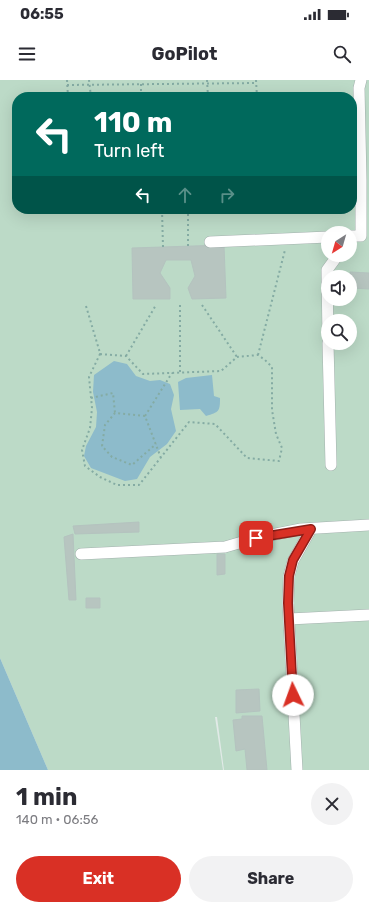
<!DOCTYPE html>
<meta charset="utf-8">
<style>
body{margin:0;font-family:Rubik,sans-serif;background:#f2f2f3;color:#2b2b33;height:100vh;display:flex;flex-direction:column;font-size:15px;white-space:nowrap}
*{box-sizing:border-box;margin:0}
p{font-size:13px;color:#7c7c81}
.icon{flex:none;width:22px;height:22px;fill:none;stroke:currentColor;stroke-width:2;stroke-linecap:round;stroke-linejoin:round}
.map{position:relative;height:690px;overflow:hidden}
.details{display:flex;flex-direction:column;background:#fff;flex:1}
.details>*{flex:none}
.guide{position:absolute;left:12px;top:12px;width:345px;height:122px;border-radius:16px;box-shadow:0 4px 16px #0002;background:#00695c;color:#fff;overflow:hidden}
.needle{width:26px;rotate:217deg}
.controls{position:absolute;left:321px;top:146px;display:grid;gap:8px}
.controls a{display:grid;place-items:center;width:36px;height:36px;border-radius:50%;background:#fff;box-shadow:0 4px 16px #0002;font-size:20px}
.pin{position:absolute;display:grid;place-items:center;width:34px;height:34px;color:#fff;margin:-17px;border-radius:8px;box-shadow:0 2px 6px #0006}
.me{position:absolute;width:44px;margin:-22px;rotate:357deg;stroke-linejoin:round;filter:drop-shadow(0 0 3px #0008)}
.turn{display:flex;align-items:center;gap:14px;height:84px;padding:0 16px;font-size:18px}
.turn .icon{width:52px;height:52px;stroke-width:2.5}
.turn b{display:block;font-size:28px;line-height:34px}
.lanes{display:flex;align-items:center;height:38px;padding:0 16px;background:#0003;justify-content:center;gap:20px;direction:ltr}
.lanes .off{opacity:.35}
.round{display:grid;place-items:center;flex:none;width:42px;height:42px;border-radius:21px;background:#f2f2f3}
.summary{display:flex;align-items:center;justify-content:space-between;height:68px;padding:0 16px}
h1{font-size:24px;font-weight:700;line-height:30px}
.cta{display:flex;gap:8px;margin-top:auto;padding:8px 16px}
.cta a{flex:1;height:46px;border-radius:24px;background:#d93025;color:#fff;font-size:16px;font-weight:700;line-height:46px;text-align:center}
.cta a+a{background:#f2f2f3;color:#2b2b33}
.status{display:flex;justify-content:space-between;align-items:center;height:28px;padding:0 20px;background:#fff;direction:ltr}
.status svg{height:11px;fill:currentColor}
header{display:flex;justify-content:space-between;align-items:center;height:52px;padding:0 16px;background:#fff;font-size:18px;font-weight:700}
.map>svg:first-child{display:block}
</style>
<div class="status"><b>06:55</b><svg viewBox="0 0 49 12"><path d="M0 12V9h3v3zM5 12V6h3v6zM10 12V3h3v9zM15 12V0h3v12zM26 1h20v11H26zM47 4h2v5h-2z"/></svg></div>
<header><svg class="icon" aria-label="menu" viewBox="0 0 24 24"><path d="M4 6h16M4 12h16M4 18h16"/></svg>GoPilot<svg class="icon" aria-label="search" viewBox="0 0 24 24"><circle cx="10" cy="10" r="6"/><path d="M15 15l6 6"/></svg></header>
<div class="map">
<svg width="369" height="690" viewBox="0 0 369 690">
<rect width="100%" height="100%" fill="#e1eae7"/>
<path fill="#bcdac7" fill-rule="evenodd" d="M0,0H369V690H224L217,637H215L223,690H48L0,578ZM17,17H352V129H17ZM328,153H350V175H328ZM328,197H350V219H328ZM328,241H350V263H328Z"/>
<path fill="#8dbbcb" d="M114,281L127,284L136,296L150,301L160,300L170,304L174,315L171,329L176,351L167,364L150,377L137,399L125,401L91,388L84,376L86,366L96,347L97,332L93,312L94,295Z
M212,295L214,316L220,318C220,332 219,332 206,336L200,329L180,330L178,302L186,298Z
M0,578L48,690H0Z"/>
<path fill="#b7c5c0" stroke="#b4c3bf" d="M224,165L226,218L192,219L188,208L195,196L191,180H166L160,193L170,208V219H133L132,168Z
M350,192L369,193V209L351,208Z
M139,442V452L75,454L73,446Z
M73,454L76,520H69L64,457Z
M217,474H225V494L217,495Z
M86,518H100V528H86Z
M259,609L260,631L236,633V610Z
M242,636H262L267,690H247L245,669L236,671L233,640L242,639Z"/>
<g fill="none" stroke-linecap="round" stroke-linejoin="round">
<g stroke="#a4b1ae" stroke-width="12">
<path id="minor" d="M350,156H361V100L359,8L361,0
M210,162L328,157
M328,259L327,190L335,179L336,175
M328,263L331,385
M81,474L225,467L256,458L301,449L369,445
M289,539L369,535
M297,690L288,523L289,496L293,481L311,449"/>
</g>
<path stroke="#84aba3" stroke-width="2" stroke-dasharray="2 3" stroke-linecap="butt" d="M67,0L68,17
M89,0L91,17
M207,0L208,17
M256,0L257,17
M141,4V17
M67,5L256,3
M162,130L163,167
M72,133L193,129
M188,166V129
M180,225V293
M202,225L237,277
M86,226L100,273
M100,274L126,276L143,294L221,291L237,277L258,275L265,280L272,287V330L276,354L282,368L279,381L247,378L215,344L189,342L139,405H117L100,397L85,386L82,370L90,348L92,328L89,297Z
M258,275L285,170
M126,276L156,225
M91,318L113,313L115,333
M145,336L115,333L105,345L102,366L112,377L132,385L156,364
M161,378L145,336L172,293"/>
<use href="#minor" stroke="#fff" stroke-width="11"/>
</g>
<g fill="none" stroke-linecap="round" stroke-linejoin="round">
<g stroke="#8d1f18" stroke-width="10">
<path id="route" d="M256,458L311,449L293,480L289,496L288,523L293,615"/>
</g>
<use href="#route" stroke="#d93025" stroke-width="7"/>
</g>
</svg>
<div class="controls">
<a><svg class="needle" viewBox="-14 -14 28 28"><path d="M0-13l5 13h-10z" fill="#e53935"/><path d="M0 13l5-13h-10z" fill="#7c7c81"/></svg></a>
<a><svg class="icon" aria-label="sound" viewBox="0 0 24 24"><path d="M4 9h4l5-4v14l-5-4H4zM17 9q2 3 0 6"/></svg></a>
<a><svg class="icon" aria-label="search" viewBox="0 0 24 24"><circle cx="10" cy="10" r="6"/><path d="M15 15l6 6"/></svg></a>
</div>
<div class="pin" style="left:256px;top:458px;background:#d93025"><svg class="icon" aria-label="arrive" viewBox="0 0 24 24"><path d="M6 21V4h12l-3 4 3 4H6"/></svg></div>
<svg class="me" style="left:293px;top:615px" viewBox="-20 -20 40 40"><circle r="19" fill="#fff"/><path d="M0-13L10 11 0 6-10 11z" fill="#d93025"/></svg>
<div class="guide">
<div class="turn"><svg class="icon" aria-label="left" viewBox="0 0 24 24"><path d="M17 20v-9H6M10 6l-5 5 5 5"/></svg><div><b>110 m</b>Turn left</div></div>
<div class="lanes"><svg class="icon" aria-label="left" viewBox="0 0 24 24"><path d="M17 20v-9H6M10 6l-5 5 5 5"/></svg><svg class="icon off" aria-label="ahead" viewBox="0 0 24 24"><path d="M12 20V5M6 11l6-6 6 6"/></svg><svg class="icon off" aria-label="right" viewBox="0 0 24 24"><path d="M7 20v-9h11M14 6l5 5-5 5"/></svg></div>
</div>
</div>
<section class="details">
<div class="summary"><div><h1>1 min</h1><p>140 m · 06:56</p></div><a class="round"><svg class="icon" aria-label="close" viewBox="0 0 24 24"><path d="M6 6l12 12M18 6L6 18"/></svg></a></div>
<div class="cta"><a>Exit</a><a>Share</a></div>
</section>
